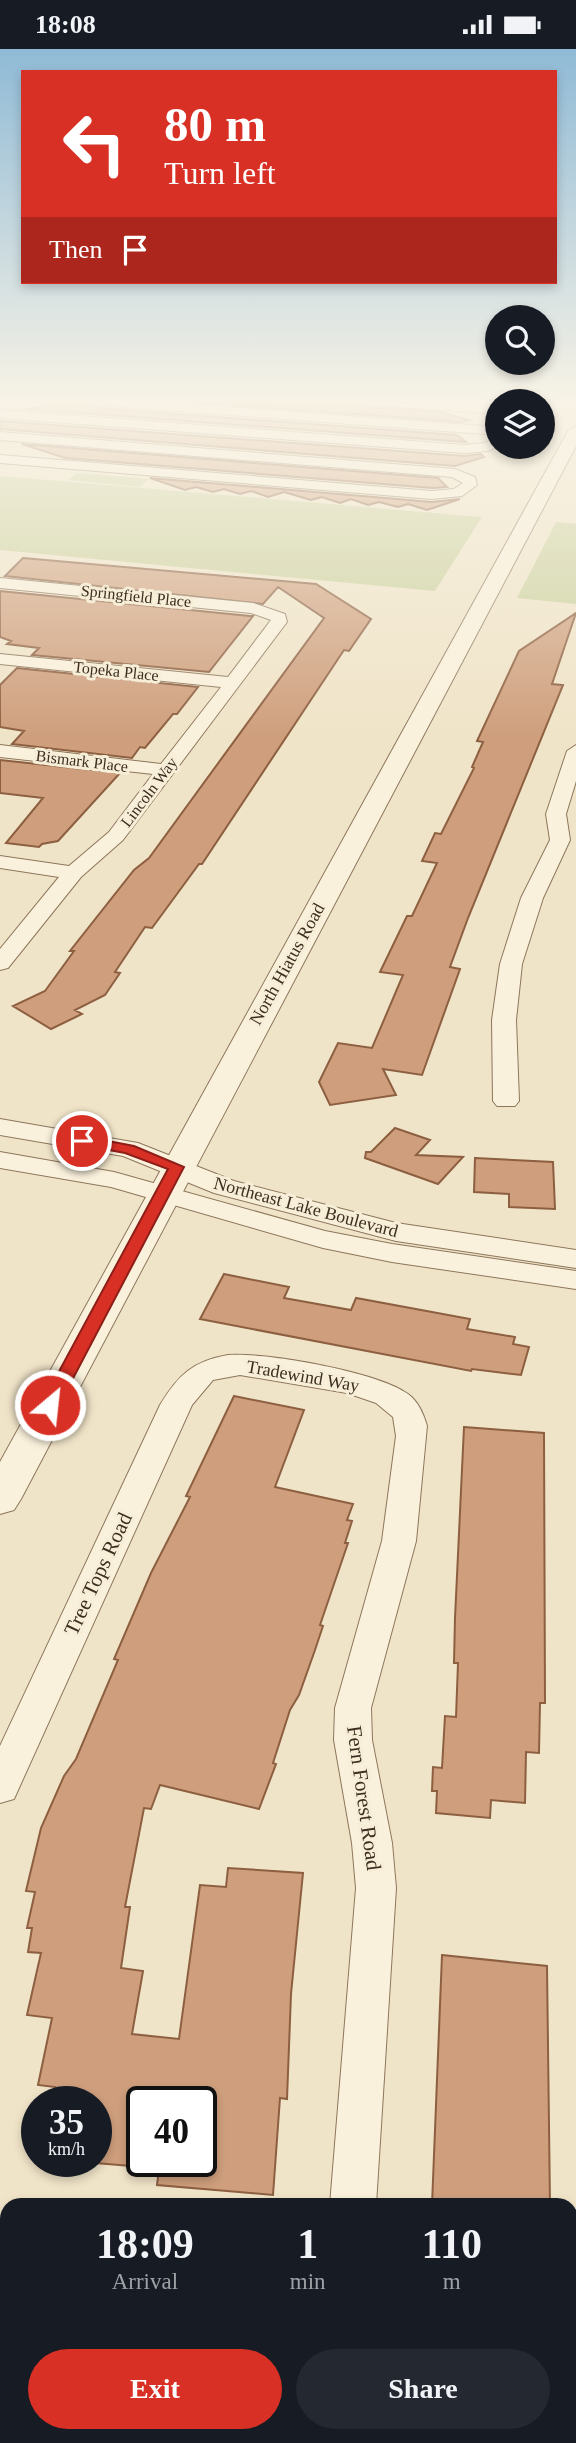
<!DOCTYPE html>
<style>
body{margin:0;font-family:"Times New Roman",serif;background:#242831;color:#f1f3f6;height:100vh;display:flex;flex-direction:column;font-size:26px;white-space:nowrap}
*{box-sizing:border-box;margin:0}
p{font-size:23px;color:#9ea1a6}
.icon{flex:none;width:38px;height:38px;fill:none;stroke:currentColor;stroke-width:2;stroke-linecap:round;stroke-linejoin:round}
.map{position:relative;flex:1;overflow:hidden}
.sheet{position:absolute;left:0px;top:2149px;width:578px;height:245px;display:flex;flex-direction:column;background:#171b24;border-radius:21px 21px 0 0;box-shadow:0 4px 10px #0003}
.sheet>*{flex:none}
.banner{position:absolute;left:21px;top:21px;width:536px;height:214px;border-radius:0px;box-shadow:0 4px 10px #0003;background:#d93025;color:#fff;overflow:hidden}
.controls{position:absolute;left:485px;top:256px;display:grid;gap:14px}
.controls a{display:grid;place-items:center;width:70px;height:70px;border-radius:50%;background:#171b24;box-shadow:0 4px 10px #0003;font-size:35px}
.speed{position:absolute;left:21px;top:2037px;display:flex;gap:14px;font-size:35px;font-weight:700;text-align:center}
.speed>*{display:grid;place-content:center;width:91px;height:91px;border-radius:50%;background:#171b24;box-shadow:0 4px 10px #0003;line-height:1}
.speed small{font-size:18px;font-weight:400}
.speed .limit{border:4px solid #111;border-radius:10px;background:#fff;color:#111}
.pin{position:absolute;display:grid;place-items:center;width:60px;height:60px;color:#fff;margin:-30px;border:4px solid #fff;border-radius:50%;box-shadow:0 2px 7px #0007}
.me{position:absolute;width:77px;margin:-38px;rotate:28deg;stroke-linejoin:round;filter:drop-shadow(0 0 5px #0008)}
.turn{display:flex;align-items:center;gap:24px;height:147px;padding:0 28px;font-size:32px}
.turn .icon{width:91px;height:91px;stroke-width:2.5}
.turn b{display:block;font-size:49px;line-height:60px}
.then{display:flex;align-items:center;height:66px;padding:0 28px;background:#0003;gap:14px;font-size:26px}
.eta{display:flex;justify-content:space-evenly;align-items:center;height:119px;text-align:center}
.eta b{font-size:42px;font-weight:700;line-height:49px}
.action{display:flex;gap:14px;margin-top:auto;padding:14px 28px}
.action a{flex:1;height:80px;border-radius:42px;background:#d93025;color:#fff;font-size:28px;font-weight:700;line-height:80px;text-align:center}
.action a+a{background:#242831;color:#f1f3f6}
.status{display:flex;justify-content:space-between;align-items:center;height:49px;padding:0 35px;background:#171b24;direction:ltr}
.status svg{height:19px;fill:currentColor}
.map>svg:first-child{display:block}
</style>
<div class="status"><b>18:08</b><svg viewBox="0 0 49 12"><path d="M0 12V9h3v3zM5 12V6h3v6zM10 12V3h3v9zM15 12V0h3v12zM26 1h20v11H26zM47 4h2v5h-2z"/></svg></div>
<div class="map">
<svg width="576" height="2394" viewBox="0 0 576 2394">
<rect width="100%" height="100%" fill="#f0e4c8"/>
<path fill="#c9cf9b" d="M77,424L149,430L140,438L68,431Z
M0,427L482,468L435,542L0,501Z
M556,473L576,475V555L517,549Z"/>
<path fill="#cf9f7d" stroke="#8d5f41" stroke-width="2" d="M180,352H326L341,356L351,354L367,358L441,363L469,371L462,373Z
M70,353L109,360L457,386L466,393L26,360Z
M0,372L465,407L481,405L484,408L455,417L0,380Z
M22,395L438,429L447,438L432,439L65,409Z
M150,429L432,453L460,450L427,461L408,455L398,458L379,453L368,456L351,450L340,454L322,448L311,451L284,443L268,448L251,442L240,445L224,440L213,443L196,438L185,441Z
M23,509L316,535L371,570L349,602L344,601L202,815H199L152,879L145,878L115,923L120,924L105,946L75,961L82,965L51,980L13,957L45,942L74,902H70L134,821L149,809L324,569L278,538L263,555L5,527Z
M0,542L250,567H253L209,623L32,606L39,599L7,595L11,592L0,588Z
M576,564L552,635L563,636L468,869L450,918L460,920L422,1026L383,1020L396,1046L330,1056L319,1033L338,994L372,999L403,926L380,923L407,867H412L437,814L422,812L435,784L441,785L474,719L472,718L483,693L477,692L519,602Z
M17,619L198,638L177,665H173L145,699L140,698L132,709L12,695L24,682L0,678V636Z
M0,711L120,724L58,792L42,795L39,798L6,794L43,749L0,744Z
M395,1079L430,1091L416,1106L463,1108L438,1135L365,1109L366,1103H371Z
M475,1109L553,1113L555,1160L509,1158V1145L474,1143Z
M224,1225L289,1238L284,1249L351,1261L356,1249L470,1270L467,1280L515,1288L513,1295L529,1298L521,1326L472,1320L471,1322L200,1270Z
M234,1347L304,1361L275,1438L353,1455L347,1471L352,1472L345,1494H348L320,1576L323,1577L315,1601L299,1646L290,1661L273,1714L276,1715L259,1760L160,1736L151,1760L144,1759L125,1858H130L121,1919L143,1922L132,1985L179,1990L200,1836L226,1838L228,1819L303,1824L291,1945L287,2050L280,2049L273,2146L157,2136L160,2112H201V2053H142V2118L96,2114V2053H52L55,2038L38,2036L52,1969L27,1966L41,1904L28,1903L32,1879H27L35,1843L26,1842L41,1779L64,1727L76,1710L118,1611L114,1610L151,1524L190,1448L186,1447Z
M464,1378L544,1384L545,1654H540L539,1704L526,1703L525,1754L491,1751L490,1769L436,1764L437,1742H432L433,1718L442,1719L445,1667L456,1668L458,1614H454L455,1569Z
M442,1906L547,1917L550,2156H432Z"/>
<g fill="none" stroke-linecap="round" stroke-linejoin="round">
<g stroke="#8d765c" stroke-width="2">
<path id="minor" d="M92,352H145L497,378V386L98,356Z
M370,352L497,357V365L376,356Z
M554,352H576V357Z
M0,361L465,396L485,394L497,388L498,397L488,402L465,404L0,369Z
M0,383L455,420L475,428L477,436L462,447L432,450L0,414V406L432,442L454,440L463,434L452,428L0,391Z
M0,529L253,554L285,565L287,573L123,791L81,828L8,919L0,921V900L59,828L0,819V807L69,817L109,783L153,725L0,708V696L161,715L221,638L0,615V605L228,628L271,571L251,564L0,539Z
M576,696V732L566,765L570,791L543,849L522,915L516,971L519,1052L515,1057H497L493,1052L492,971L500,915L521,849L550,791L546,765L567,702Z
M0,1070L138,1094L234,1132L396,1174L576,1201V1219L396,1192L214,1144L123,1107L0,1086Z
M0,1103L114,1123L325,1182L392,1195L576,1222V1240L392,1213L323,1199L111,1138L0,1119Z
M228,1306C266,1303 378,1323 408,1345C418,1352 424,1366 427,1377L416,1492L371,1659L372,1691L392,1794L396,1839L376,2156H330L356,1839L352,1794L334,1691L335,1659L382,1492L396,1387L393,1368L376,1354L347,1344L240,1326L213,1331L192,1356L14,1750L0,1754V1697L160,1356C178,1326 193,1312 228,1306Z
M311,2387H361L360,2394H310Z"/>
</g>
<g stroke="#8d765c" stroke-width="2">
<path id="tertiary" d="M576,377V397L21,1450L14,1461L0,1465V1413L568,382Z"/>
</g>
<use href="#minor" fill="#faf1dc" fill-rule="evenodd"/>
<use href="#tertiary" fill="#faf1dc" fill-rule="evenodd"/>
</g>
<linearGradient id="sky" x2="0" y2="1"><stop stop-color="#8fbad6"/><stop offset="0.51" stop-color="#f8f3e6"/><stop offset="1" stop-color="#f8f3e6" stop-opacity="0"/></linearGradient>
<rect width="576" height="687" fill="url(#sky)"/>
<path fill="#d93025" stroke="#8d1f18" stroke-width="2" d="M82,1087L134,1097L184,1118L59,1356L50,1362L41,1356L168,1120L125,1104L76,1095V1089Z"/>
<g text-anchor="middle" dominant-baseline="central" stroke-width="6" stroke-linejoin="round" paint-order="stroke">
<g font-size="16" fill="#3d2e20" stroke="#f7eed8">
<text transform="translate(136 547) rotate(6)">Springfield Place</text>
<text transform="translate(116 622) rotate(6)">Topeka Place</text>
<text transform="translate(82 712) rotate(7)">Bismark Place</text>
<text transform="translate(149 743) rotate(-53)">Lincoln Way</text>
</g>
<g font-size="18" fill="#3d2e20" stroke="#f7eed8">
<text transform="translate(287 915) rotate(-61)">North Hiatus Road</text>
<text transform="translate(306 1158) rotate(15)">Northeast Lake Boulevard</text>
<text transform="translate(303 1327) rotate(10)">Tradewind Way</text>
</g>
<g font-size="21" fill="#3d2e20" stroke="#f7eed8">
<text transform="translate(98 1525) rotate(-65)">Tree Tops Road</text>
<text transform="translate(364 1749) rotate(82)">Fern Forest Road</text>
</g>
</g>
</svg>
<div class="controls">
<a><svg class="icon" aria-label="search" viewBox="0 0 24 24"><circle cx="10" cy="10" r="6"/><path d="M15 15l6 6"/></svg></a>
<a><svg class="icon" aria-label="layers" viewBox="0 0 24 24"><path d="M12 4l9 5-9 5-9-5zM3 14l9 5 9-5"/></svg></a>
</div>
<div class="speed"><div>35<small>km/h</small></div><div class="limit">40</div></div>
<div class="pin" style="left:82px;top:1092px;background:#d93025"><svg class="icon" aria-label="arrive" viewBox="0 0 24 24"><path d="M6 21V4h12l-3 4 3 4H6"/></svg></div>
<svg class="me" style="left:50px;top:1356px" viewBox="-20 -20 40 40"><circle r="17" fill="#d93025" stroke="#fff" stroke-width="3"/><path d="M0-11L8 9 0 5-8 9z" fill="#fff"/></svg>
<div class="banner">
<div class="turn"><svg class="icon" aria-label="left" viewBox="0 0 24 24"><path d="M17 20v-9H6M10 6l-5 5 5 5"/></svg><div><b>80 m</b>Turn left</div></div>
<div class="then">Then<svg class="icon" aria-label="arrive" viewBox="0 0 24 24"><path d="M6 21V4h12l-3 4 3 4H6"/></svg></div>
</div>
<section class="sheet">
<div class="eta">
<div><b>18:09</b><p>Arrival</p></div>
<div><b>1</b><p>min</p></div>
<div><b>110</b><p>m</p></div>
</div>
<div class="action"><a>Exit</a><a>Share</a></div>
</section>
</div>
